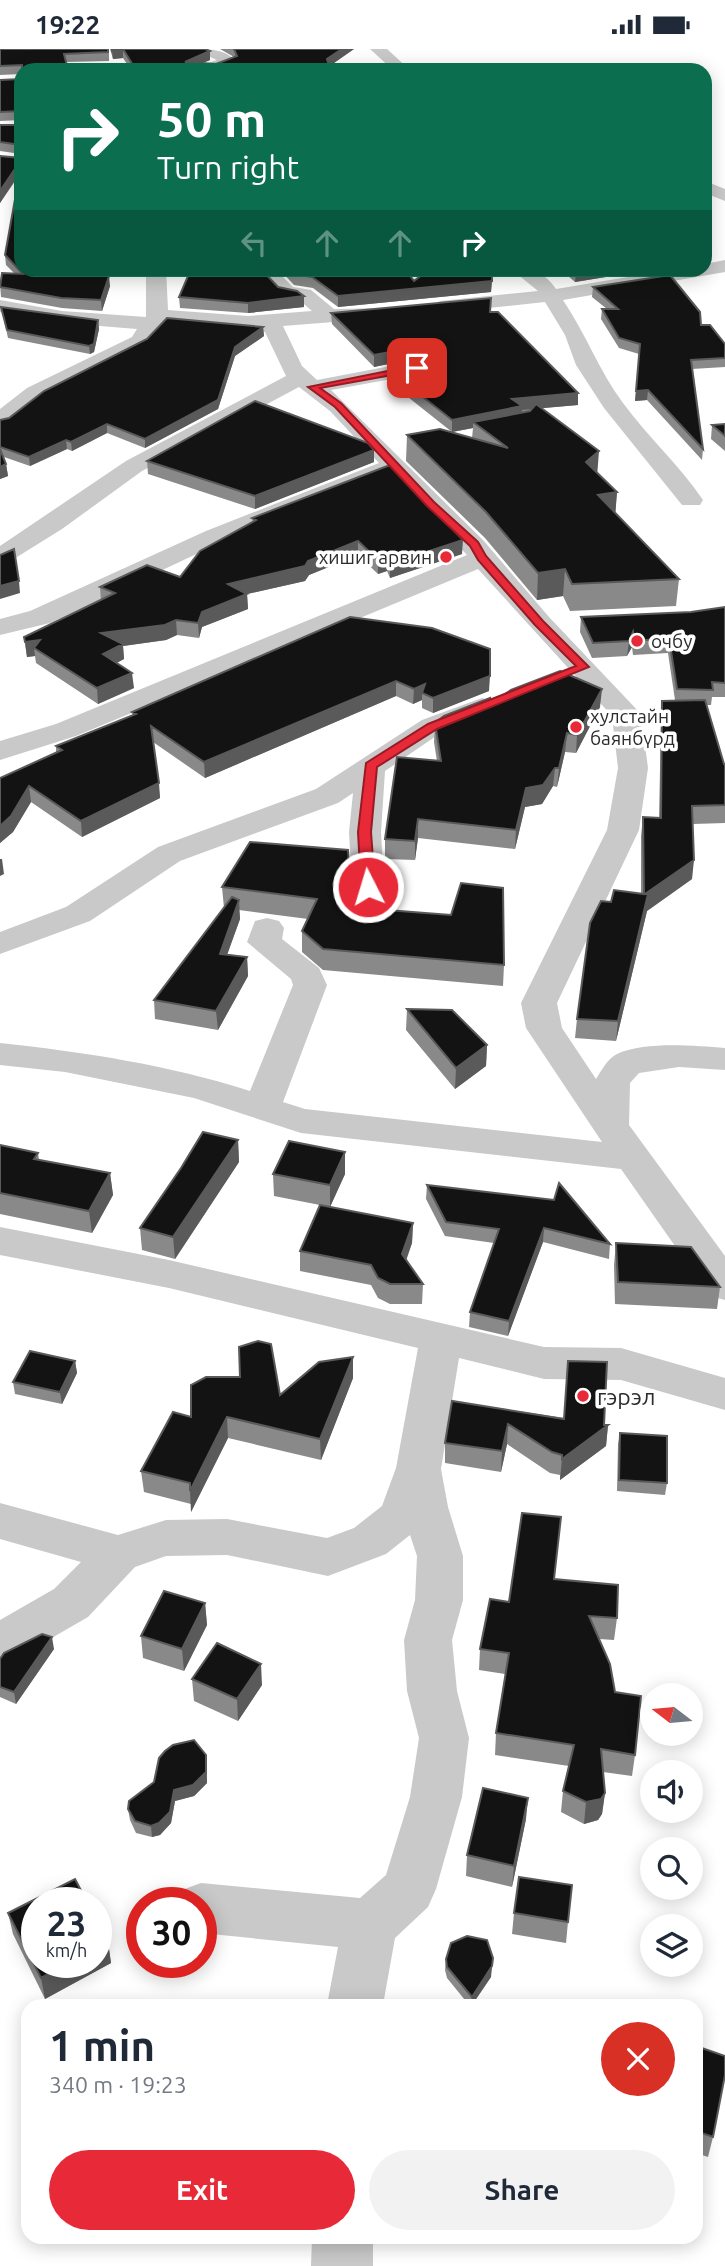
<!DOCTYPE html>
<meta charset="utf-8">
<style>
body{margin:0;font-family:Ubuntu,sans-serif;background:#f2f2f3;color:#1f2937;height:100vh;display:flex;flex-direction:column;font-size:26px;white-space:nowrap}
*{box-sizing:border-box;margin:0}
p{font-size:23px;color:#747a83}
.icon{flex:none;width:38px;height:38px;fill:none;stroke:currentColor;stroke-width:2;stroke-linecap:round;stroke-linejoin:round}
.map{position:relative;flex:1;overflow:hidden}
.details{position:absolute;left:21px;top:1950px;width:682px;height:245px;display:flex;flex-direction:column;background:#fff;border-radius:21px;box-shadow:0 4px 18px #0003}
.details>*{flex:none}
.hud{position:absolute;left:14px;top:14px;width:698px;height:214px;border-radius:21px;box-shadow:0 4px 18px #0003;background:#0b6e4f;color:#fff;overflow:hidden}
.needle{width:46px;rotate:286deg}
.buttons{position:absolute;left:640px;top:1634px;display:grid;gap:14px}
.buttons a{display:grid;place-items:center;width:63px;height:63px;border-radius:50%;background:#fff;box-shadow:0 4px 18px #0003;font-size:35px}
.speed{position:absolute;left:21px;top:1838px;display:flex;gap:14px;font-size:35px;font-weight:700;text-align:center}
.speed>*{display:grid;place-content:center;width:91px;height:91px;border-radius:50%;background:#fff;box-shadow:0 4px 18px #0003;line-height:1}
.speed small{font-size:18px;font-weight:400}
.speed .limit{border:10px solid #d22;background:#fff;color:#111}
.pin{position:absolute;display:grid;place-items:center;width:60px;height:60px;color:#fff;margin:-30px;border-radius:14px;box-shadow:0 4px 10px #0006}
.me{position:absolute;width:77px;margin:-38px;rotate:355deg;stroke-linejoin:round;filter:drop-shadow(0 0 5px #0008)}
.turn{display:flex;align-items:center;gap:24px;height:147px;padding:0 28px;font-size:32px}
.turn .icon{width:91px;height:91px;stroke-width:2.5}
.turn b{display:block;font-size:49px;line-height:60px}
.lanes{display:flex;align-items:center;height:66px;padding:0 28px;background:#0003;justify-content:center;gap:35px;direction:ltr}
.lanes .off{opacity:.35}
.round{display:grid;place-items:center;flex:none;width:74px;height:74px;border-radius:37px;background:#f2f2f3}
.head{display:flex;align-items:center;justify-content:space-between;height:119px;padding:0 28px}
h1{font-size:42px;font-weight:600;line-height:52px}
.cta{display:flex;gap:14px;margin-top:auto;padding:14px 28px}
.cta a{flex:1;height:80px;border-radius:42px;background:#e82938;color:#fff;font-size:28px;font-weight:600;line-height:80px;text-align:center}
.cta a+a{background:#f2f2f3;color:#1f2937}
.status{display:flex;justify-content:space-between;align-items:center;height:49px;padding:0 35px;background:#fff;direction:ltr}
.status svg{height:19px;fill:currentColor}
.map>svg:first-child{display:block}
</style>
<div class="status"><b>19:22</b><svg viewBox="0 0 49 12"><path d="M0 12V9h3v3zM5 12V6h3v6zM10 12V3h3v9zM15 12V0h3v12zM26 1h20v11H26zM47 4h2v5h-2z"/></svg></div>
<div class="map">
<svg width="725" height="2217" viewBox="0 0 725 2217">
<rect width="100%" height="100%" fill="#fff"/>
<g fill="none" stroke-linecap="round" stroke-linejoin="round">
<path fill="#c9c9c9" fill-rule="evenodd" d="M193,0C209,0 227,0 236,13L215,21H188L217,11Z
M370,0H387L410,21H393Z
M705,132L725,140V152L705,144Z
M725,211V223L563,251C586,285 599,322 623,354C648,388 680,417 703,451L700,456H682L604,359L576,316L565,286L545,253L440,264L430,258L440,252L538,242L511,220C531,220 544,222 556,240L676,220H705V215Z
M146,220H166L168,261L248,267L312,262L298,250L280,247L254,220H275L293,238L311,241L334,260L391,259L394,263L384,269L283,277L302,317L317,331L417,312L425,314L428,319L425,324L331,341L483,491L549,568L641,665L648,719L639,781L557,954L562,979L596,1030C601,1022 608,1009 617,1005C646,992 694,997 725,999V1021L679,1018L639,1024L630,1034L629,1076L725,1207V1251L710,1247L621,1120L301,1084L194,1049L65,1023L0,1016V994C84,1003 169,1016 250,1042L293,936L291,930L247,893L255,872L267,869L279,872L284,879L282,890L319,919L327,936L283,1053L305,1060L602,1093L526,979L521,954L607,781L618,719L612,667L478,520L76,687L0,711V692L56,675L467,506L391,427L224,492L50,574L0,586V570L30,562L206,482L379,414L330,362L299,338L142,422L62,480L9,513L0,516V497L126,412L286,327L265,283L164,274L146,296L43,349L8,376L0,378V360L27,339L132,288L137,280L62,274L0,263V251L62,262L146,268Z
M482,649L492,652L496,658L492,664L442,683L385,722L381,783L384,838L380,845L368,848L356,845L352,838L349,783L353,744L338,754L180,812L90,872L0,905V883L66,858L158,798L316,740L422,671Z
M0,1178L169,1211L544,1298L621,1299L725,1329V1361L621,1331L544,1330L459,1309L441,1420L448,1458L463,1507V1551L452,1591L457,1642L469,1689L462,1748L436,1840L428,1858L395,1889L383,1956H327L338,1898L201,1884V1853H176L182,1841L201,1834L360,1849L386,1826L410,1748L419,1689L407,1642L404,1591L415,1551L417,1507L410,1486L386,1505L328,1527L227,1506L166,1507L135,1518L88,1568L17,1609L0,1615V1571L54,1540L81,1513L0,1490V1454L118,1486L166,1471L227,1470L327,1489L354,1479L382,1457L396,1419L418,1299L169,1239L0,1206Z
M312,2188H373V2217H311Z"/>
</g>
<path fill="#898989" d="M0,0H109V12L66,13L68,21H21V25L0,26Z
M110,0H205L210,11L203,14L216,15L234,8L220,0H354L329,17L330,21H131L123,9L113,10Z
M21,30V71L0,72V31Z
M0,76H21V105L0,102Z
M0,107L21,109L101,222L110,237L102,262L62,259L1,248L0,235L14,224L6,216L5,206L20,125L0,154Z
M181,220H261L278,238L304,258L248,264L180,259L179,248L189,226Z
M279,220H412L407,224L414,232L492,226L491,243L338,258L313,239L294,236Z
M560,220H655L575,233Z
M593,238L701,276L725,295V318L692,320L703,400L702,411L647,351L635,352L639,305L619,299L601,270L602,260H607L592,248Z
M1,258L98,271L99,280L94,303L90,305L8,289Z
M490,263L578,356L542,359L597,424L617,443L615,464L679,530L676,557L570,562L563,547L537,551L485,489L406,412L407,386L472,389L473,379L452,383L389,333V321L426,315L427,313L417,309L374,318L332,275L331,264Z
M263,278L264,287L235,307L218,360L145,399L107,384L72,402L67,400L30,417L4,408L6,415L8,427L0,430V371L9,369Z
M725,375V402L711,390L712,376Z
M147,412L374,413L255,460L148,425Z
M252,469L462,505L390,529L387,522L378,525L358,506L309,526L305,532L247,545L248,560L202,578L199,589L177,586L166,591L123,597L124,610L117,614L134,639L98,655L36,614L35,607L27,608L24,588L101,551L100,538L180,528L253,473Z
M725,558V648H712L711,656H706L724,715H725V774L693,775L692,830L647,862L616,992L575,989L577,970L611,853L641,845V787L643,768L659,769L661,670L662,652L675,651L668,604L633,606L632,598L627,607L592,609L580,583L581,568L691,563Z
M350,568L489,642L433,664L422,659V651L413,655L396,647L205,729L153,693L160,749L82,788L31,753L13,783L0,794V729L56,704V697L133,667L132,663Z
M490,655L600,658L576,704L565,703L557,738L553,737L542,755L525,758L515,800L418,789L415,811L385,810V790L437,712L434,693L435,674Z
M349,818L374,860L504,916L503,937L323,921L302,903V882L308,870L239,861L240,870L227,905L247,908L248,927L218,981L155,970L154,951L224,859L222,838Z
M407,960L487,996L486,1017L455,1040L406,981Z
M238,1091L239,1113L175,1210L142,1201L140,1179Z
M0,1096L38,1104L39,1111L110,1124L113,1146L92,1184L0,1165Z
M273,1125H345L330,1158L413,1174L412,1194L406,1212L423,1235L422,1255H390L378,1249L371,1236L300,1222V1202L320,1156L274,1147Z
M427,1136L610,1195L609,1210L543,1193L508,1287L469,1278L470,1263L494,1194L445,1187L426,1150Z
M616,1194L720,1238L717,1260L615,1255L614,1216Z
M353,1308V1329L321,1411L228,1389L191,1463V1455L144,1443L141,1422L191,1368L280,1346Z
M75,1312L77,1324L62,1355L15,1345L13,1333Z
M568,1312L604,1376H608L606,1397L560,1431V1426L550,1424L507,1395L501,1423L445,1414V1394L452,1352L564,1369Z
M620,1384L667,1434L665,1446L617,1442L618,1395Z
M554,1530L617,1569L614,1591L599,1590L635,1706L632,1727L603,1723L605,1744L602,1765L598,1771L584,1775L561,1763L563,1742L569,1717L495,1706L496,1684L505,1625L479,1621L480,1600L509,1553Z
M205,1554L207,1576L184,1622L143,1609L141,1587Z
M54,1600L16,1655L0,1648V1610Z
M192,1630L262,1636L238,1672L194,1652Z
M207,1717V1734L194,1747L175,1752L171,1774L160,1786L152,1788L136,1784L130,1771L128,1760Z
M526,1770L512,1838L466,1827L467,1806Z
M8,1864L108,1893L111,1914L45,1950L13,1885Z
M514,1864L568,1873L566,1894L512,1885Z
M446,1910L491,1928L472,1956H469L447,1929L445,1921Z
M696,1997L713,2088L708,2108L696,2104Z
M422,2188H497V2193L421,2190Z"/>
<path fill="#5a5a5a" d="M123,0V9L113,10L112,2Z
M342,0H354L327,19V10Z
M210,2V11L186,21L185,13Z
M21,111V122L0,154V142Z
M396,220H412L391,234V224Z
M605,220H655L575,233L576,225Z
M109,227L110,237L102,262L101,251Z
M492,232L491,243L338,258V247Z
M304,247V258L248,264V254Z
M98,271L99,280L94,303L90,305L89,297Z
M263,278L264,287L235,307L218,360L145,399V390L235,298Z
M417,298V309L374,318V306Z
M648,341L647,351L635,352L636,342Z
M578,344V356L522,361V370L473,373V379L452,383V371L512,350Z
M107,375V384L72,402L71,393Z
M66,391L67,400L30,417L29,408Z
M374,401V413L255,460V447Z
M599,402L597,428L586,413Z
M6,415L8,427L0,430V418Z
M617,443L615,470L598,446Z
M463,491L462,505L390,529V515Z
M358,492V506L309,526L305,532L247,545L248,560L202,578L199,589L198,574L202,563L228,535L308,512Z
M388,507L387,522L378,525V511Z
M565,520L563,547L537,551L538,524Z
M19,532L20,544L0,550V537Z
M176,571L177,586L166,591L123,597L124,610L104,620L101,584Z
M633,583L632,598L627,607L629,592Z
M40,591L34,599L35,607L27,608L25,593Z
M132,624L134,639L98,655L97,639Z
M490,627L489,642L433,664V649Z
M396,632V647L205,729L204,713Z
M425,635L422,644V651L413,655L414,640Z
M602,640L600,658L576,704L577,686Z
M567,684L565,703L557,738L559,719Z
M555,719L553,737L542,755L525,758L515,800L516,781L526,739Z
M159,734L160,749L82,788L81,772Z
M29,737L31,753L13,783L0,794V777Z
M418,770V789L415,811V792Z
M0,810H2L4,825L0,827Z
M694,811L692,830L647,862L616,992L618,972L645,845Z
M239,851L240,870L221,923L220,905Z
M247,908L248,927L218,981L216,962Z
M487,996L486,1017L455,1040L456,1019Z
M238,1091L239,1113L175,1210L173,1188Z
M345,1103V1125L330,1158V1136Z
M110,1124L113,1146L92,1184L89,1162Z
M413,1174L412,1194L401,1225L402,1205Z
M544,1179L543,1193L508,1287L509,1272Z
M353,1308V1329L321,1411L320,1390Z
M75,1312L77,1324L62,1355L60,1343Z
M227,1368L228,1389L191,1463L190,1442Z
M508,1375L507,1395L501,1423L502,1402Z
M608,1376L606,1397L560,1431L562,1410Z
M205,1554L207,1576L184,1622L182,1600Z
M52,1588L54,1600L16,1655L14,1643Z
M261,1615L262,1636L238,1672L237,1650Z
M206,1706L207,1734L194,1747L175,1752L171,1774L160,1786L152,1788L151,1777L174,1741Z
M605,1744L602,1765L598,1771L584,1775L586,1753Z
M528,1749L526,1770L512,1838L514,1817Z
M108,1893L111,1914L45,1950L41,1929L71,1913H96V1899Z
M493,1909L491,1928L472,1956H471L472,1948Z"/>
<path fill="#131313" stroke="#5a5a5a" stroke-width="2" d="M0,0H108V3L64,5L68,21H22V16L0,17Z
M112,0H205L210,2L185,13L216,15L237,7L234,0H342L327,10L330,21H136L123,0L112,2Z
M21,30V62L0,63V31Z
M0,76H21V96L0,93Z
M0,107L21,109V111L0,142Z
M21,117V220H100V222L109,227L101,251L61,249L0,238L2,224L23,225L5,206Z
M191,220H261L278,238L297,242L304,247L248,254L179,248Z
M290,220H396L391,224H408L414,232L423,225L492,226V232L338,247L312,228L294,225Z
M570,220H605L576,225Z
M670,226L700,263L701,276H710L725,295V309L691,311L703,400L648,341L636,342L640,295L619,289L602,260H618L593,238Z
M491,249L490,263H498L578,344L512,350L522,357L452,371L389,321L426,315L430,308L427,301L417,298L374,306L331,264Z
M1,258L98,271L94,295L89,297L7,281Z
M167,269L263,278L235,298L218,351L145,390L107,375L71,393L66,391L29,408L0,398V371L9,369L44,342L147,290Z
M255,352L368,394L374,401L255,447L147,412Z
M536,355L599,402L586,413L617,443L598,446L679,530L572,535L565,520L538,524L486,463L407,386L440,380L508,399L473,373L530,362Z
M725,375V387L712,376Z
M0,400L6,415L0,418Z
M390,416L463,491L390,515L388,507L378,511L358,492L308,512L305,517L228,535L247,545L202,563L198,574L176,571L165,576L101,584L123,595L103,605L132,624L97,639L34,599L40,591L25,593L24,588L115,544L100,538L147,516L180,528L200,502L256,471L252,469Z
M14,500L19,532L0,537V506Z
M725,558V634L712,633L713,641L677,640L669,589L634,592L633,583L629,592L593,594L581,568L691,563Z
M350,568L432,579L490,600V627L433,649L422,644L425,635L414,640L396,632L204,713L151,677L159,734L81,772L29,737L11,767L0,777V729L62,701L56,697L136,665L132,663Z
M560,622L602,640L577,686L567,684L559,719H555L543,736L526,739L516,781L418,770L415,792L385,790L397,708L441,712L435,674L444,667L490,649V655L511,641Z
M705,651L724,715H725V756L692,757L694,811L645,845H648L618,972L577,970L590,874L601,852L611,853L614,841L644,845L643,768L661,769L662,652Z
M250,793L348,801L349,818L354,826L371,829L374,860L451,866L461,834L503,839L504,916L323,900L302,882L317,850L222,838Z
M232,848L239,851L220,905L247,908L216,962L154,951Z
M407,960L452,961L487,996L456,1019Z
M203,1083L238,1091L173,1188L140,1179L181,1119Z
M289,1092L345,1103L330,1136L273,1125Z
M0,1096L38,1104L34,1110L110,1124L89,1162L0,1144Z
M559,1134L610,1195L544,1179L509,1272L470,1263L499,1180L446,1173L427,1136L554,1151Z
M320,1156L413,1174L402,1205L423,1235H390L378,1229L371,1216L300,1202Z
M616,1194L691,1198L720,1238L618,1233Z
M258,1292L271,1295L280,1346L319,1313L353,1308L320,1390L227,1368L190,1442V1434L141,1422L173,1363L191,1368V1336L206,1328H240L239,1298Z
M30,1302L75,1312L60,1343L13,1333Z
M568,1312L607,1313L604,1376H608L562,1410V1406L552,1403L508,1375L502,1402L445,1394L452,1352L564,1370Z
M620,1384L667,1387V1434L619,1431Z
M522,1464L561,1468L554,1530L618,1536L617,1569L589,1567L610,1615L615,1643L641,1647L635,1706L601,1700L605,1744L601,1750L586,1753L563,1742L574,1696L496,1684L509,1604L480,1600L490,1550L509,1553Z
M164,1542L205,1554L182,1600L141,1587Z
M42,1585L52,1588L14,1643L0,1638V1610L4,1604Z
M217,1594L261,1615L237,1650L192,1630Z
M194,1691L206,1706V1723L193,1736L174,1741L170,1763L159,1774L151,1777L135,1772L128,1760L129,1752L154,1733L159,1709L165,1702L173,1696Z
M483,1739L528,1749L514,1817L467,1806Z
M519,1828L572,1836L568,1873L514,1864Z
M75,1830L87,1853H37V1913H71L41,1929L8,1864Z
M96,1871L108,1893L96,1899Z
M467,1887L487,1891L493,1909L492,1917L472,1948L447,1918L446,1910L451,1894Z
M696,1997L725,2007V2026L713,2088L696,2082Z"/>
<path fill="#e82938" stroke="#971b24" stroke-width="2" d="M417,316L420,321L320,339L341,354L434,453L478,493L486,507L543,572L589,618L437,680L377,718L371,783L375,838L368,842L361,838L358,783L366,714L428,675L576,617L535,576L478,511L470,497L427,457L335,358L308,338Z"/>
<g fill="#e82938" stroke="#fff" stroke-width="2.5">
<circle cx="446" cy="508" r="7"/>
<circle cx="637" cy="592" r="7"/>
<circle cx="576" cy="678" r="7"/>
<circle cx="583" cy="1347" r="7"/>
</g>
<g text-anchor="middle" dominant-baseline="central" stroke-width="7" stroke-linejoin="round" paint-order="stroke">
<g font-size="19" fill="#2c2c2c" stroke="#fff" text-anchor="start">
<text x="432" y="508" text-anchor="end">хишиг арвин</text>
<text x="651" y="592">очбу</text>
<text x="590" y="667">хулстайн<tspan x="590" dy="22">баянбүрд</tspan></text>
</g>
<g font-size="23" fill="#2c2c2c" stroke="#fff" text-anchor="start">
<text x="597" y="1347">гэрэл</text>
</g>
</g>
</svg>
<div class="buttons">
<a><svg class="needle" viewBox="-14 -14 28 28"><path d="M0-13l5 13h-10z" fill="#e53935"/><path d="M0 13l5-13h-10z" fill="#747a83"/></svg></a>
<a><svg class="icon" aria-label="sound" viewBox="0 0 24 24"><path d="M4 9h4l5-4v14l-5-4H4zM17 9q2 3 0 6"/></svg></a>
<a><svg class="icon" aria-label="search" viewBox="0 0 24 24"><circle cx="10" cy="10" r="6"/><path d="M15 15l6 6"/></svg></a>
<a><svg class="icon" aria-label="layers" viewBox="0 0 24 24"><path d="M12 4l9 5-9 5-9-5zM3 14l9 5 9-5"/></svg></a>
</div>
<div class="speed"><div>23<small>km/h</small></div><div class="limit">30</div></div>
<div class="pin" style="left:417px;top:319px;background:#d93025"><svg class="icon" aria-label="arrive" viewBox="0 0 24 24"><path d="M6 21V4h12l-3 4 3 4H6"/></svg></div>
<svg class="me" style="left:368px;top:838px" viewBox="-20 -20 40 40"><circle r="17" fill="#e82938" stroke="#fff" stroke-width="3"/><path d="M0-11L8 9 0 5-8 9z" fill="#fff"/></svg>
<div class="hud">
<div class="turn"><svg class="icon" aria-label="right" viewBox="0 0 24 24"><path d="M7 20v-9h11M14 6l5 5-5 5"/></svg><div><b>50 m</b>Turn right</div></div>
<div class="lanes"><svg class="icon off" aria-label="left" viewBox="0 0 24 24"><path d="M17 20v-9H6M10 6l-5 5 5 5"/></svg><svg class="icon off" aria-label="ahead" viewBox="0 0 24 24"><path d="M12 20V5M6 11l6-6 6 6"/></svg><svg class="icon off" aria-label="ahead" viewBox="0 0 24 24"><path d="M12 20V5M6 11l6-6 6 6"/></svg><svg class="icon" aria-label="right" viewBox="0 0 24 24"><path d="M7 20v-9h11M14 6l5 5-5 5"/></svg></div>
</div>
<section class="details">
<div class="head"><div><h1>1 min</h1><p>340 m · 19:23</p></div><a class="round" style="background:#d93025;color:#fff"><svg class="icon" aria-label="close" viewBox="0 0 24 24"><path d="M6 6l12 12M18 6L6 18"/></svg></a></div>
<div class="cta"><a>Exit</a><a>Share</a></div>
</section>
</div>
